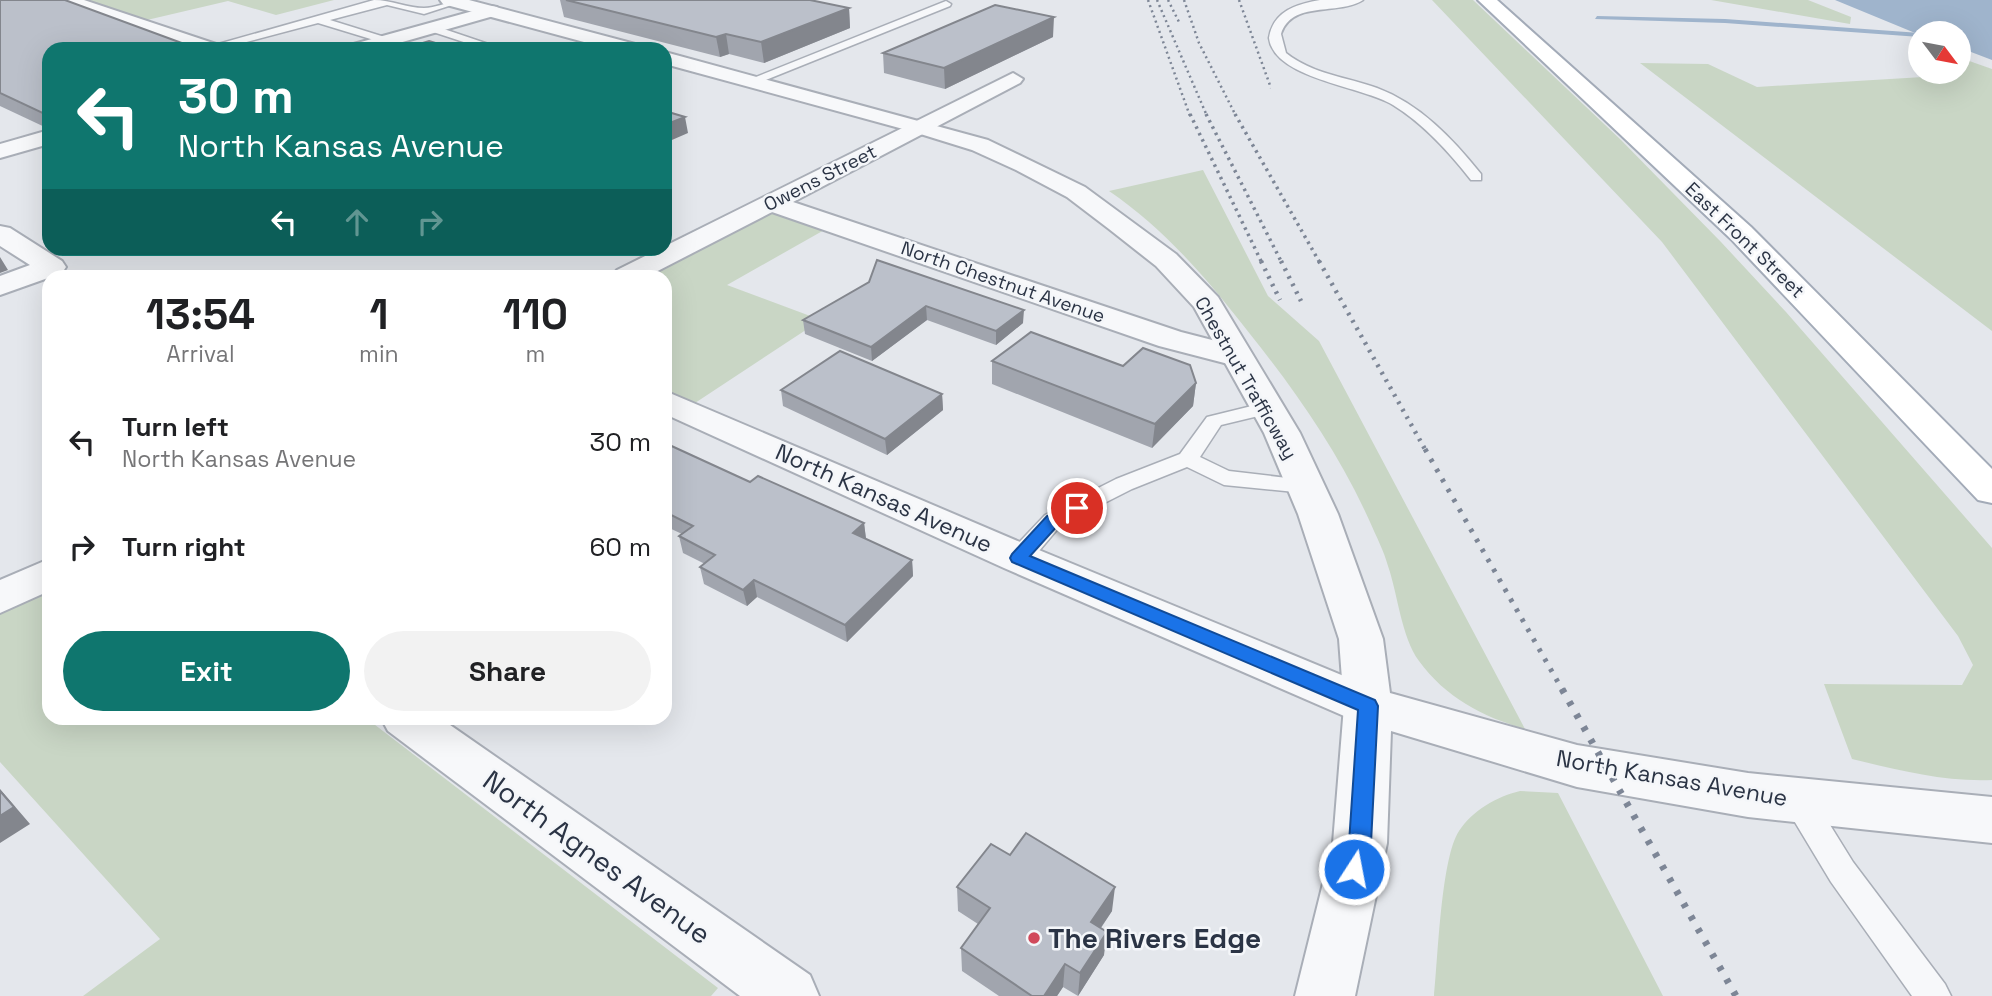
<!DOCTYPE html>
<style>
body{margin:0;font-family:"Space Grotesk",sans-serif;background:#f2f2f2;color:#202124;height:100vh;display:flex;flex-direction:column;font-size:26px;white-space:nowrap}
*{box-sizing:border-box;margin:0}
p{font-size:23px;color:#757577}
.icon{flex:none;width:38px;height:38px;fill:none;stroke:currentColor;stroke-width:2;stroke-linecap:round;stroke-linejoin:round}
.map{position:relative;flex:1;overflow:hidden}
.details{position:absolute;left:42px;top:270px;width:630px;height:455px;display:flex;flex-direction:column;background:#fff;border-radius:21px;box-shadow:0 7px 28px #0002}
.details>*{flex:none}
.hud{position:absolute;left:42px;top:42px;width:630px;height:214px;border-radius:21px;box-shadow:0 7px 28px #0002;background:#0f766e;color:#fff;overflow:hidden}
.needle{width:46px;rotate:122deg}
.tools{position:absolute;left:1908px;top:21px;display:grid;gap:14px}
.tools a{display:grid;place-items:center;width:63px;height:63px;border-radius:50%;background:#fff;box-shadow:0 7px 28px #0002;font-size:35px}
.pin{position:absolute;display:grid;place-items:center;width:60px;height:60px;color:#fff;margin:-30px;border:4px solid #fff;border-radius:50%;box-shadow:0 2px 7px #0007}
.me{position:absolute;width:77px;margin:-38px;rotate:11deg;stroke-linejoin:round;filter:drop-shadow(0 0 5px #0008)}
.turn{display:flex;align-items:center;gap:24px;height:147px;padding:0 21px;font-size:32px}
.turn .icon{width:91px;height:91px;stroke-width:2.5}
.turn b{display:block;font-size:49px;line-height:60px}
.lanes{display:flex;align-items:center;height:66px;padding:0 21px;background:#0003;justify-content:center;gap:35px;direction:ltr}
.lanes .off{opacity:.35}
.eta{display:flex;justify-content:space-evenly;align-items:center;height:119px;text-align:center}
.eta b{font-size:42px;font-weight:700;line-height:49px}
.cta{display:flex;gap:14px;margin-top:auto;padding:14px 21px}
.cta a{flex:1;height:80px;border-radius:42px;background:#0f766e;color:#fff;font-size:28px;font-weight:700;line-height:80px;text-align:center}
.cta a+a{background:#f2f2f2;color:#202124}
ul{padding:0;list-style:none}
li{display:flex;align-items:center;gap:21px;height:105px;padding:0 21px}
li div{flex:1}
li b{display:block;font-size:26px}
li em{font-style:normal}
.map>svg:first-child{display:block}
</style>
<div class="map">
<svg width="1992" height="996" viewBox="0 0 1992 996">
<rect width="100%" height="100%" fill="#e4e7ec"/>
<path fill="#c9d6c5" d="M86,0H334L276,15L228,1L147,20Z
M1432,0H1473L1621,140L1721,242L1786,312L1992,548V780C1944,782 1898,770 1852,759L1824,684L1962,685L1973,665L1958,636L1662,242Z
M1711,0H1808L1851,17L1850,24Z
M1958,57L1992,69V331L1640,63L1708,64L1757,87L1923,77L1922,72H1958Z
M1203,170L1268,296L1319,341L1525,729C1483,717 1445,697 1419,661C1401,636 1398,595 1388,566C1384,551 1376,536 1370,522C1339,453 1297,393 1250,334C1208,280 1166,230 1109,191Z
M770,210L826,229L727,285L821,320L695,403L665,390V276H647Z
M49,582V718H366L718,988L711,996H83L160,939L0,762V607Z
M1520,791L1558,793L1663,996H1434C1438,959 1441,858 1459,831C1473,810 1496,797 1520,791Z"/>
<path fill="#9fb4cc" d="M1835,0H1992V60L1958,47V33L1920,35Z"/>
<g fill="none" stroke-linecap="round" stroke-linejoin="round">
<path fill="#9fb4cc" fill-rule="evenodd" d="M1597,16L1725,19L1920,33V37L1725,23L1595,19Z"/>
<g stroke="#a9aeb7" stroke-width="3">
<path id="service" d="M374,0C391,0 407,8 424,8C437,8 449,0 461,2L424,14L387,5L330,20L391,39V43L387,44L318,23L220,49L204,48Z
M1320,0H1363C1338,16 1292,0 1281,34L1286,53C1312,74 1347,77 1377,88C1420,104 1453,139 1481,174V180H1471C1449,152 1424,124 1393,105C1362,86 1274,79 1269,38C1273,11 1297,4 1320,0Z
M946,1L951,4L950,6L756,84L746,81Z
M427,26H435L503,49H485L427,30Z
M1268,402L1275,404L1278,408L1275,412L1221,425L1200,457L1229,471L1313,481L1316,486L1313,491L1305,493L1224,485L1187,467L1132,489L1061,525L1028,564H1010L1007,558L1010,552L1045,515L1116,479L1180,454L1207,417Z
M1798,787L1809,791L1853,862L1945,984L1951,996H1912L1831,882L1787,809L1783,800L1787,791Z"/>
</g>
<g stroke="#a9aeb7" stroke-width="4">
<path id="minor" d="M58,0H84L219,45L222,49H193L61,4Z
M491,6L497,7L500,11L497,15L378,49H347L350,45Z
M1013,73L1023,79L1020,83L793,202L1181,332L1247,349L1252,356L1247,363L1236,366L1159,346L772,212L648,276H612L617,270Z
M49,130V144L0,158V144Z
M0,226L10,228L62,261L66,267L62,273L0,295V276L30,265L0,246Z
M665,391L1034,548L1385,693L1392,706L1385,719L1368,725L1351,719L1004,568L665,414Z
M49,559V591L0,613V580Z
M381,718H440L810,975L819,996H740L388,731Z"/>
</g>
<g stroke="#a9aeb7" stroke-width="4">
<path id="tertiary" d="M440,0H469L639,45L642,49H610L443,4Z
M665,52L988,140L1085,187L1176,254L1218,297L1300,433L1338,514L1383,639L1390,693L1577,745L1748,773L1992,797V843L1748,817L1577,787L1391,731L1387,843L1355,996H1295L1333,843L1344,706L1339,639L1298,514L1264,433L1194,307L1156,266L1109,229L1067,197L1016,170L972,150L914,132L665,64Z"/>
</g>
<g stroke="#a3abb8" stroke-width="4">
<path id="primary" d="M1478,0H1497L1751,227L1992,469V503L1978,500L1731,239Z"/>
</g>
<use href="#service" fill="#f7f8fa" fill-rule="evenodd"/>
<use href="#minor" fill="#f7f8fa" fill-rule="evenodd"/>
<use href="#tertiary" fill="#f7f8fa" fill-rule="evenodd"/>
<use href="#primary" fill="#fff" fill-rule="evenodd"/>
<path stroke="#7d8696" stroke-width="2.5" stroke-dasharray="2 3.5" stroke-linecap="butt" d="M1148,0L1190,116
M1157,0L1207,116
M1168,0L1179,22
M1184,0L1199,43L1236,116
M1239,0L1271,88"/>
<path stroke="#7d8696" stroke-width="3.5" stroke-dasharray="2.5 4.5" stroke-linecap="butt" d="M1190,114L1262,263
M1206,114L1282,263
M1235,114L1320,263"/>
<path stroke="#7d8696" stroke-width="4.5" stroke-dasharray="2.5 6" stroke-linecap="butt" d="M1261,261L1280,300
M1281,261L1301,301
M1319,261L1426,451"/>
<path stroke="#7d8696" stroke-width="5" stroke-dasharray="3.5 8" stroke-linecap="butt" d="M1425,449L1563,691"/>
<path stroke="#7d8696" stroke-width="7" stroke-dasharray="4.5 10" stroke-linecap="butt" d="M1562,689L1736,996"/>
</g>
<path fill="#a1a5ae" d="M0,0L49,49V129L0,106Z
M560,0H810L849,8L850,28L764,63L729,54L720,57L564,17Z
M1053,37L945,89L884,73L883,53Z
M869,282L1023,323L996,345L927,320L872,361L805,334L803,320Z
M992,361L1123,366L1196,383L1193,406L1152,448L992,384Z
M781,390L942,394L943,410L887,455L783,406Z
M665,443L750,482L864,523L866,539L912,560L913,576L847,642L757,597L747,606L704,584L700,567L705,564L683,553L679,536L682,534L665,526Z
M1010,855L1112,911L1101,928L1104,955L1078,996L1063,987L1057,996H999L962,971L961,948L978,924L958,911L957,887Z"/>
<path fill="#83868d" d="M849,8L850,28L764,63L761,42Z
M1054,17L1053,37L945,89L944,68Z
M726,34L729,54L720,57L716,37Z
M685,117L688,133L665,143V125Z
M0,257L8,270L0,273Z
M926,306L927,320L872,361L871,347Z
M1024,310L1023,323L996,345V331Z
M1196,383L1193,406L1152,448L1155,424Z
M942,394L943,410L887,455L885,439Z
M864,523L866,539L853,533Z
M912,560L913,576L847,642L845,625Z
M754,580L757,597L747,606L743,590Z
M0,789L30,824L0,843Z
M1115,887L1112,911L1089,945L1091,922Z
M1107,932L1104,955L1078,996L1080,973Z
M1065,964L1063,987L1057,996H1044Z"/>
<path fill="#bbc0ca" stroke="#83868d" stroke-width="2" d="M0,0H65L198,49H49V116L0,93Z
M566,0H810L849,8L761,42L726,34L716,37Z
M995,5L1054,17L944,68L883,53Z
M429,41L455,49H403Z
M665,111L685,117L665,125Z
M877,260L1024,310L996,331L926,306L871,347L803,320L869,282Z
M1031,332L1123,366L1143,348L1190,365L1196,383L1155,424L992,361Z
M840,351L942,394L885,439L781,390Z
M665,443L750,482L758,476L864,523L853,533L912,560L845,625L754,580L743,590L700,567L715,555L679,536L693,526L665,512Z
M0,791L14,807L0,816Z
M1026,833L1115,887L1091,922L1107,932L1080,973L1065,964L1044,996H1032L961,948L990,908L957,887L991,844L1010,855Z"/>
<path fill="#1a73e8" stroke="#114b97" stroke-width="2" d="M1077,503L1085,508L1082,512L1059,524L1030,556L1375,700L1378,706L1371,843L1362,876L1354,879L1346,876L1343,869L1349,843L1358,710L1012,562L1010,558L1012,554L1047,516Z"/>
<circle fill="#d1495b" stroke="#f4f6f9" stroke-width="2.5" cx="1034" cy="938" r="7"/>
<g text-anchor="middle" dominant-baseline="central" stroke-width="5" stroke-linejoin="round" paint-order="stroke">
<g font-size="19" fill="#2b3445" stroke="#f4f6f9">
<text transform="translate(820 178) rotate(-27)">Owens Street</text>
<text transform="translate(1745 240) rotate(44)">East Front Street</text>
<text transform="translate(1003 282) rotate(19)">North Chestnut Avenue</text>
<text transform="translate(1246 378) rotate(60)">Chestnut Trafficway</text>
</g>
<g font-size="23" fill="#2b3445" stroke="#f4f6f9">
<text transform="translate(884 498) rotate(24)">North Kansas Avenue</text>
<text transform="translate(1672 778) rotate(10)">North Kansas Avenue</text>
</g>
<g font-size="28" fill="#2b3445" stroke="#f4f6f9">
<text transform="translate(597 857) rotate(36)">North Agnes Avenue</text>
</g>
<g font-size="28" font-weight="bold" fill="#2b3445" stroke="#f4f6f9" text-anchor="start">
<text x="1048" y="938">The Rivers Edge</text>
</g>
</g>
</svg>
<div class="tools">
<a><svg class="needle" viewBox="-14 -14 28 28"><path d="M0-13l5 13h-10z" fill="#e53935"/><path d="M0 13l5-13h-10z" fill="#757577"/></svg></a>
</div>
<div class="pin" style="left:1077px;top:508px;background:#d93025"><svg class="icon" aria-label="arrive" viewBox="0 0 24 24"><path d="M6 21V4h12l-3 4 3 4H6"/></svg></div>
<svg class="me" style="left:1354px;top:869px" viewBox="-20 -20 40 40"><circle r="17" fill="#1a73e8" stroke="#fff" stroke-width="3"/><path d="M0-11L8 9 0 5-8 9z" fill="#fff"/></svg>
<div class="hud">
<div class="turn"><svg class="icon" aria-label="left" viewBox="0 0 24 24"><path d="M17 20v-9H6M10 6l-5 5 5 5"/></svg><div><b>30 m</b>North Kansas Avenue</div></div>
<div class="lanes"><svg class="icon" aria-label="left" viewBox="0 0 24 24"><path d="M17 20v-9H6M10 6l-5 5 5 5"/></svg><svg class="icon off" aria-label="ahead" viewBox="0 0 24 24"><path d="M12 20V5M6 11l6-6 6 6"/></svg><svg class="icon off" aria-label="right" viewBox="0 0 24 24"><path d="M7 20v-9h11M14 6l5 5-5 5"/></svg></div>
</div>
<section class="details">
<div class="eta">
<div><b>13:54</b><p>Arrival</p></div>
<div><b>1</b><p>min</p></div>
<div><b>110</b><p>m</p></div>
</div>
<ul>
<li><svg class="icon" aria-label="left" viewBox="0 0 24 24"><path d="M17 20v-9H6M10 6l-5 5 5 5"/></svg><div><b>Turn left</b><p>North Kansas Avenue</p></div><em>30 m</em></li>
<li><svg class="icon" aria-label="right" viewBox="0 0 24 24"><path d="M7 20v-9h11M14 6l5 5-5 5"/></svg><div><b>Turn right</b></div><em>60 m</em></li>
</ul>
<div class="cta"><a>Exit</a><a>Share</a></div>
</section>
</div>
